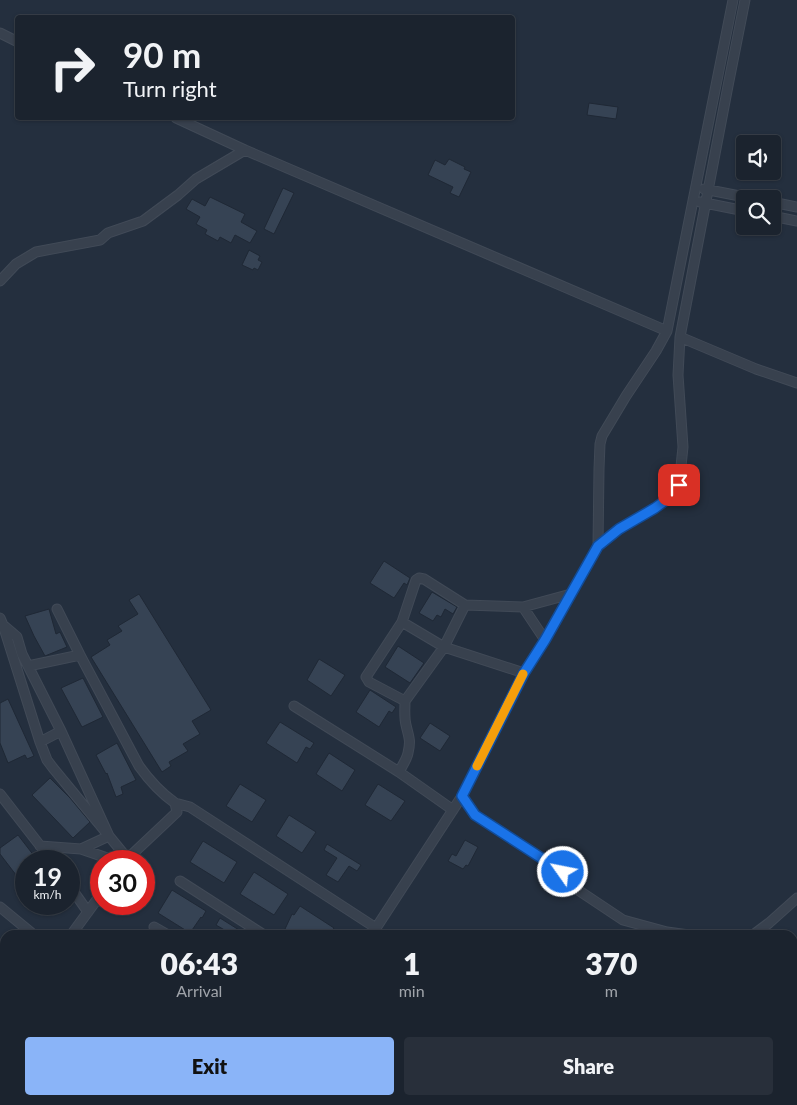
<!DOCTYPE html>
<style>
body{margin:0;font-family:Lato,sans-serif;background:#282f3a;color:#f1f3f6;height:100vh;display:flex;flex-direction:column;font-size:19px;white-space:nowrap}
*{box-sizing:border-box;margin:0}
p{font-size:16px;color:#a0a4aa}
.icon{flex:none;width:28px;height:28px;fill:none;stroke:currentColor;stroke-width:2;stroke-linecap:round;stroke-linejoin:round}
.map{position:relative;flex:1;overflow:hidden}
.side{position:absolute;left:0px;top:930px;width:798px;height:175px;display:flex;flex-direction:column;background:#1b232e;border-radius:15px 15px 0 0;box-shadow:0 1px 4px #0004,0 0 0 1px #39404a}
.side>*{flex:none}
.guide{position:absolute;left:15px;top:15px;width:500px;height:105px;border-radius:5px;box-shadow:0 1px 4px #0004,0 0 0 1px #39404a;background:#1b232e;color:#f1f3f6;overflow:hidden}
.controls{position:absolute;left:736px;top:135px;display:grid;gap:10px}
.controls a{display:grid;place-items:center;width:45px;height:45px;border-radius:5px;background:#1b232e;box-shadow:0 1px 4px #0004,0 0 0 1px #39404a;font-size:25px}
.speed{position:absolute;left:15px;top:850px;display:flex;gap:10px;font-size:25px;font-weight:700;text-align:center}
.speed>*{display:grid;place-content:center;width:65px;height:65px;border-radius:50%;background:#1b232e;box-shadow:0 1px 4px #0004,0 0 0 1px #39404a;line-height:1}
.speed small{font-size:12px;font-weight:400}
.speed .limit{border:8px solid #d22;background:#fff;color:#111}
.pin{position:absolute;display:grid;place-items:center;width:42px;height:42px;color:#fff;margin:-21px;border-radius:10px;box-shadow:0 2px 8px #0006}
.me{position:absolute;width:55px;margin:-28px;rotate:303deg;stroke-linejoin:round;filter:drop-shadow(0 0 4px #0008)}
.turn{display:flex;align-items:center;gap:18px;height:105px;padding:0 25px;font-size:22px}
.turn .icon{width:65px;height:65px;stroke-width:2.5}
.turn b{display:block;font-size:35px;line-height:42px}
.eta{display:flex;justify-content:space-evenly;align-items:center;height:85px;text-align:center}
.eta b{font-size:30px;font-weight:800;line-height:35px}
.action{display:flex;gap:10px;margin-top:auto;padding:10px 25px}
.action a{flex:1;height:58px;border-radius:5px;background:#8ab4f8;color:#111;font-size:20px;font-weight:800;line-height:58px;text-align:center}
.action a+a{background:#282f3a;color:#f1f3f6}
.map>svg:first-child{display:block}
</style>
<div class="map">
<svg width="797" height="1105" viewBox="0 0 797 1105">
<rect width="100%" height="100%" fill="#242f3e"/>
<path fill="#364354" stroke="#1f2835" d="M589,103L618,107L616,119L587,115Z
M449,159L465,167L464,169L471,172L459,197L450,193L453,187L428,175L435,160L445,165Z
M283,188L294,193L274,234L264,229Z
M210,197L245,214L241,222L257,231L250,243L235,235L231,243L220,237L218,241L205,234L207,230L196,224L200,217L186,209L192,199L205,206Z
M249,250L260,256L258,260L262,262L258,270L254,268L253,270L242,265Z
M384,561L410,578L407,585L404,583L394,598L370,583Z
M432,592L457,607L453,614L445,609L441,617L437,615L433,621L419,613Z
M139,594L211,710L192,721L200,734L183,744L188,751L169,762L171,766L162,772L91,657L110,645L107,640L122,631L118,626L138,614L129,600Z
M49,609L56,634L60,632L67,647L45,656L34,636L25,616Z
M398,646L424,663L410,683L385,667Z
M319,659L345,675L331,696L307,680Z
M83,678L103,717L82,727L61,688Z
M370,690L396,707L392,713L389,711L379,727L356,712Z
M8,699L34,756L27,759L25,755L8,763L0,743V703Z
M280,722L314,743L310,749L306,747L297,763L266,743Z
M430,723L450,736L440,751L420,738Z
M117,743L136,780L121,787L123,794L116,797L107,773L106,774L96,755Z
M329,753L355,770L342,791L316,774Z
M50,778L70,798L90,822L73,838L32,795Z
M240,784L266,800L252,822L226,806Z
M378,784L405,801L391,821L365,805Z
M289,815L316,832L302,853L276,836Z
M18,835L38,861H26V888L0,854V848Z
M465,840L478,847L468,866L466,865L463,869L448,861L452,854L456,856Z
M203,841L237,862L224,883L190,862Z
M327,844L361,865L357,871L349,866L338,882L326,875L337,858L324,850Z
M254,872L288,894L274,915L240,894Z
M172,890L206,911L202,918L201,917L190,933L158,913Z
M300,906L334,928L329,935H294L285,929L292,914L294,915Z
M220,918L247,935H226L228,932L216,925Z"/>
<g fill="none" stroke-linecap="round" stroke-linejoin="round">
<g stroke="#414a57" stroke-width="11">
<path id="street" d="M0,33L18,42
M176,118L245,150L667,331
M704,189L755,199
M700,202L745,211
M772,202L797,207
M772,216L797,221
M0,281L16,264L36,252L100,240L108,233L143,221L178,195L196,179L245,150
M680,337L756,369L797,383
M598,546L599,469L600,444L602,436L626,396L656,351L667,331L733,0
M465,605L444,647L405,701L369,682L366,677L402,622L416,580L419,578L424,579L465,605L523,607L571,594
M523,607L545,640
M57,609L80,655L139,766C149,780 161,793 175,803
M0,618L3,625L17,637L22,654L61,731L109,836L127,858
M402,622L444,647L524,673
M3,625L40,742L47,760L53,768L109,836L81,849
M28,666L80,655
M294,706L399,772L453,810
M40,742L61,731
M399,772C402,766 407,759 408,753C411,740 409,738 406,725C404,717 405,709 405,701
M0,794L52,861
M462,796L475,815L563,872L578,890L623,920L667,932L689,935
M40,846L81,849L116,861
M125,861L177,812L175,803L190,807L376,928
M180,881L264,935
M69,885L88,912
M0,907L34,935
M154,927L168,935
M71,935L101,894
M374,935L376,928L462,796L524,673L545,640L598,546L619,529L655,508L673,495L679,485L683,447L678,375L680,337L728,86L745,0
M753,935L769,923L797,898
M128,1100L136,1105
M236,1100L245,1105
M379,1100L387,1105
M282,1105L285,1100
M500,1105L513,1100"/>
</g>
<use href="#street" stroke="#38414e" stroke-width="9"/>
</g>
<g fill="none" stroke-linecap="round" stroke-linejoin="round">
<g stroke="#114b97" stroke-width="12">
<path id="route" d="M563,872L475,815L462,796L524,673L545,640L598,546L619,529L655,508L673,495L679,485"/>
</g>
<use href="#route" stroke="#1a73e8" stroke-width="9"/>
<path stroke="#f59e0b" stroke-width="9" d="M477,766L523,674"/>
</g>
</svg>
<div class="controls">
<a><svg class="icon" aria-label="sound" viewBox="0 0 24 24"><path d="M4 9h4l5-4v14l-5-4H4zM17 9q2 3 0 6"/></svg></a>
<a><svg class="icon" aria-label="search" viewBox="0 0 24 24"><circle cx="10" cy="10" r="6"/><path d="M15 15l6 6"/></svg></a>
</div>
<div class="speed"><div>19<small>km/h</small></div><div class="limit">30</div></div>
<div class="pin" style="left:679px;top:485px;background:#d93025"><svg class="icon" aria-label="arrive" viewBox="0 0 24 24"><path d="M6 21V4h12l-3 4 3 4H6"/></svg></div>
<svg class="me" style="left:563px;top:872px" viewBox="-20 -20 40 40"><circle r="17" fill="#1a73e8" stroke="#fff" stroke-width="3"/><path d="M0-11L8 9 0 5-8 9z" fill="#fff"/></svg>
<div class="guide">
<div class="turn"><svg class="icon" aria-label="right" viewBox="0 0 24 24"><path d="M7 20v-9h11M14 6l5 5-5 5"/></svg><div><b>90 m</b>Turn right</div></div>
</div>
<section class="side">
<div class="eta">
<div><b>06:43</b><p>Arrival</p></div>
<div><b>1</b><p>min</p></div>
<div><b>370</b><p>m</p></div>
</div>
<div class="action"><a>Exit</a><a>Share</a></div>
</section>
</div>
